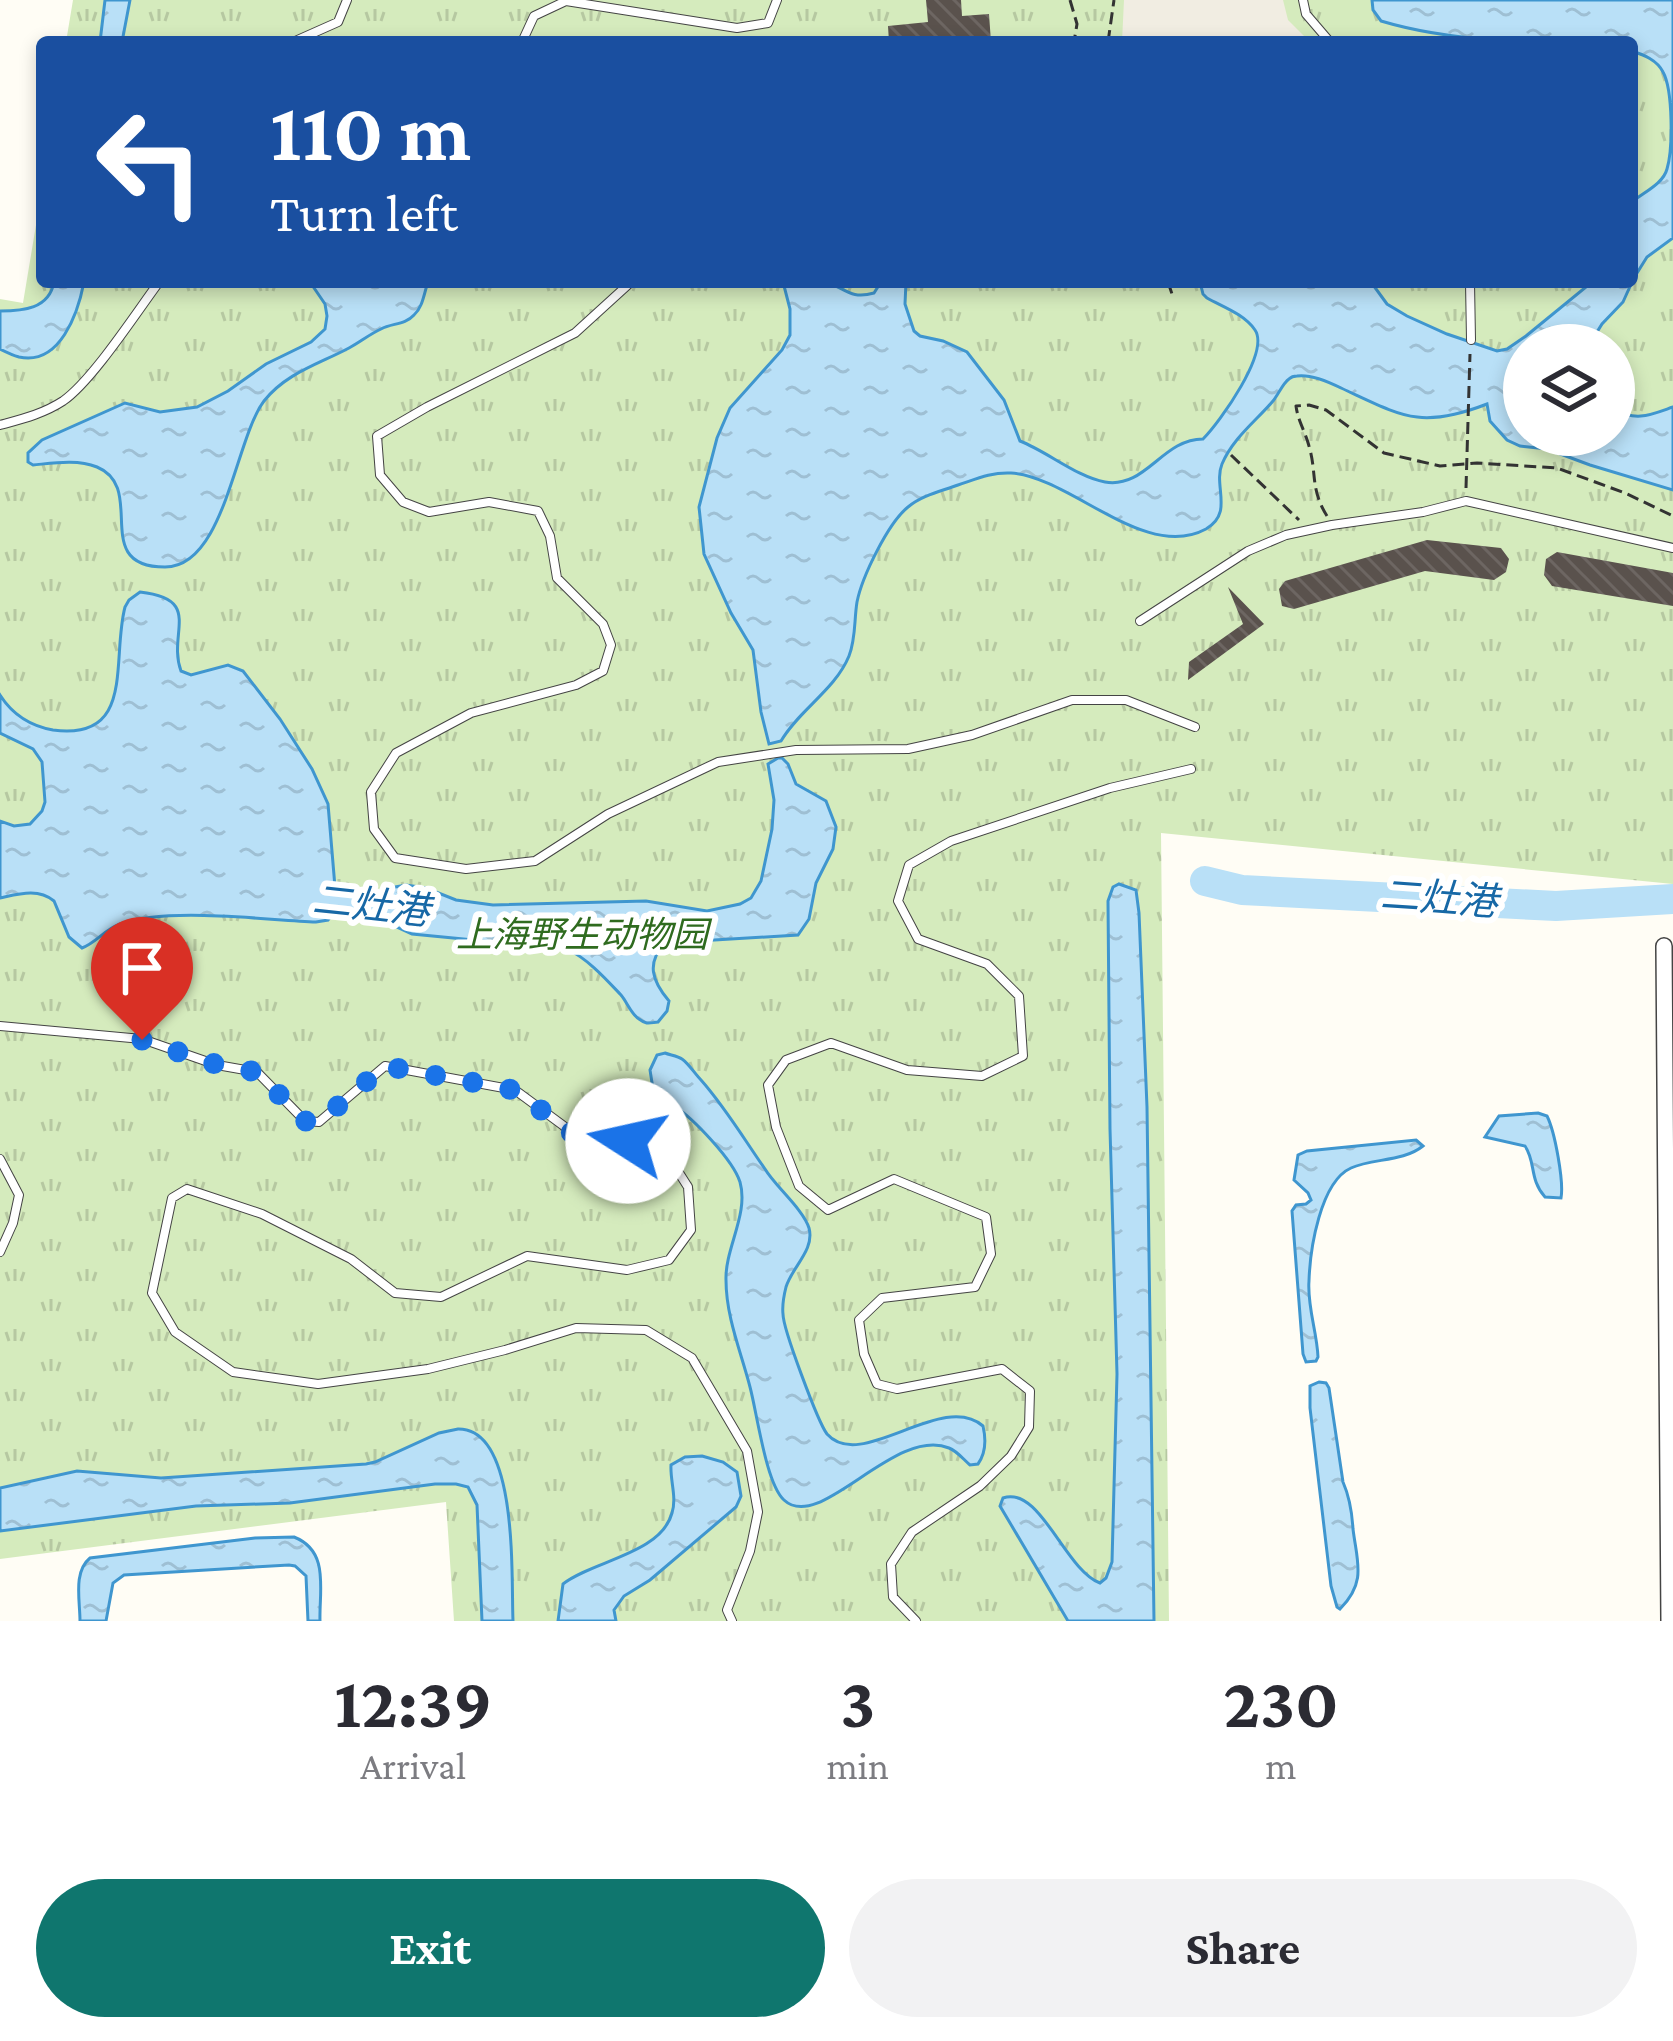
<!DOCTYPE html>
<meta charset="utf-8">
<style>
body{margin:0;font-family:"Crimson Pro","Noto Sans SC",serif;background:#f2f2f3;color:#2b2b33;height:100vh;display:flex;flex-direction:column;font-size:45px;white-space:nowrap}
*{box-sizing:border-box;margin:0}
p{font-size:39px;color:#7c7c81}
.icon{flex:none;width:66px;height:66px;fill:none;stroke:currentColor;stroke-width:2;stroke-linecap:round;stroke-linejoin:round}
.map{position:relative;height:1621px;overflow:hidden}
.panel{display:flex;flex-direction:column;background:#fff;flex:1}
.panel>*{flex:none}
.guide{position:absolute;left:36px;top:36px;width:1602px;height:252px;border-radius:12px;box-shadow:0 6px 18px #0003;background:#1a4fa0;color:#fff;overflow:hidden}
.buttons{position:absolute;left:1503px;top:324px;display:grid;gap:24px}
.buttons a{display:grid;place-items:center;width:132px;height:132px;border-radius:50%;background:#fff;box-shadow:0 6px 18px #0003;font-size:60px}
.pin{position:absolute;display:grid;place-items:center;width:102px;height:102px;color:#fff;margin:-123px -51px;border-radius:50% 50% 50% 0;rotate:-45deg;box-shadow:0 0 12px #0007}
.pin .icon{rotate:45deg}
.me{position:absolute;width:132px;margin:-66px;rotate:280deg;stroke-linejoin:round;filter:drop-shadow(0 0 9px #0008)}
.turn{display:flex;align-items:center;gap:42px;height:252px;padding:0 36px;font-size:54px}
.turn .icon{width:156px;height:156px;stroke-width:2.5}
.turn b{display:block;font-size:84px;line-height:102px}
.eta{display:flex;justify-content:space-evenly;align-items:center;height:204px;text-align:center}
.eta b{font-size:72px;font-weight:700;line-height:84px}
.action{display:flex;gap:24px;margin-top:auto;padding:24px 36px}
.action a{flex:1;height:138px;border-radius:72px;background:#0f766e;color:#fff;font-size:48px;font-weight:700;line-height:138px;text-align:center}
.action a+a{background:#f2f2f3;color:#2b2b33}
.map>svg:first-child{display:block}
</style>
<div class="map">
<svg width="1673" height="1621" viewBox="0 0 1673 1621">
<defs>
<pattern id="grass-tufts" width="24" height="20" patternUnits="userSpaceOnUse" patternTransform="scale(3)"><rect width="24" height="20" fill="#d5ebbd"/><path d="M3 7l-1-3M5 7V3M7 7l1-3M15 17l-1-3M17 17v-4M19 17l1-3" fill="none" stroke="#b6c8a1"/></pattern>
<pattern id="water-ripples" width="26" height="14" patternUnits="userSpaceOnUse" patternTransform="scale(3)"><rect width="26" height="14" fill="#b9e0f7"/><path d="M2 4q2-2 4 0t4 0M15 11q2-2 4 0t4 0" fill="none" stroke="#9ebfd3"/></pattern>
<pattern id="building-back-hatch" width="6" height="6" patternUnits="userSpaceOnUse" patternTransform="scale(3)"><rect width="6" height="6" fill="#5a524d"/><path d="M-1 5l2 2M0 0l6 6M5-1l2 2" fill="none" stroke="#6d6662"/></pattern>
</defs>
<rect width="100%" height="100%" fill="#fffdf5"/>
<path fill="url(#grass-tufts)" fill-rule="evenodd" d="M73,0H1673V884L1161,833L1169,1621H454L446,1502L0,1559V299L23,303L42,189V282H1632V42H66ZM1524,345H1614V435H1524Z"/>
<path fill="#f1ede2" d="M1124,0H1283L1288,20L1310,42H1122Z"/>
<path fill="url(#water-ripples)" stroke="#3f96cf" stroke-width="3" d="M105,0H130L122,42H100Z
M1372,0H1673V238L1647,257L1632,281V202C1644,192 1663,184 1667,169C1673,149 1673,90 1663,72C1657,60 1644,55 1632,51V42C1549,42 1461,45 1381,21L1373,10Z
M54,282H84C78,313 60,366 19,357C12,355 6,352 0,349V311C23,311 49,309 54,282Z
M310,282H428C424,293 423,307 414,315C405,325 392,323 381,329C370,334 360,342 349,348C319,364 286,373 264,401C235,439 225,567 165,567C89,567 148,488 97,467C77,459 54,463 33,465L28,462V453L42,440L125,403L160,412L197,407L228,391L266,364L311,342L325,329L327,316L325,304Z
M783,282C796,282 813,279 825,282C845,287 849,300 874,293L881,282H906L905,304L914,331L920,336L943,341L967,352L1004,400L1020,441C1048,452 1077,477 1105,482C1146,489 1162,439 1203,439C1220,422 1270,352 1255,330C1244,314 1223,307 1207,298L1203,294L1200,282H1371L1387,304L1407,316L1447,334L1497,351L1507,349L1526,336L1592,282H1632L1623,302L1602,324L1589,345H1524V435H1614V409C1636,422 1650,415 1673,407V490L1590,465L1547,449L1520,446L1507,440L1490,421L1487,404C1420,430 1402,416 1341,388C1329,382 1311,374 1297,376C1294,376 1291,377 1289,379C1283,383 1278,395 1273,401C1256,421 1233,438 1222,464C1213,486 1234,513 1206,529C1145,562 1071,477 1011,473C991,472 976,479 958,485C942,491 922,495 908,507C888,523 862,577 857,602C854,620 856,638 849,656C835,690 799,710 781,741L769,744L761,712L753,650L731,613L704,554L699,507L717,438L730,408L782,350L790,335V309Z
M140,592C204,599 167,633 181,671L191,675L228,665L243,671L280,719L312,769L328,804L336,899L335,911L328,920L316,922C264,920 167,907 120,924C104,930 96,943 82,948L69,937L54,901C38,888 19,894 0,898V821L14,826L30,824L42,811L45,802L42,762L33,749L0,733V695C12,714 31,726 53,730C136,741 111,660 125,607L129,600Z
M778,758H782L788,764L796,784L826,801L836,827L833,849L816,883L809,919L798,935L665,943C646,963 652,981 669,1001L667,1011L658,1022C649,1023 647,1025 639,1019C631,1014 627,1002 621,995C605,978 588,959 567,949L412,934L388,923L372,909L390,888L406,885L426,888L456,900L493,905L646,901L707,911L740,904L751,898L761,881L772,829L774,800L768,764Z
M1119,884L1136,890L1139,913L1147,1107L1154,1621H1068L1000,1506L1003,1498C1040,1485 1065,1570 1100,1583L1106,1578L1112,1562L1117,1374L1110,1129L1108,901L1113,887Z
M665,1053C670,1055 678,1056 682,1059C689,1064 695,1074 701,1080C725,1107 744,1139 765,1169C775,1186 803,1209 809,1228C815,1250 792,1267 786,1287C784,1295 782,1305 783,1314C783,1329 818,1422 827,1434C861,1473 942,1390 983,1426C986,1439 986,1453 978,1464L970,1465C963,1459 957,1451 949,1448C894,1426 820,1534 784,1500C766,1484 757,1413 750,1387C741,1352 726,1317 726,1280C725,1248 749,1214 740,1182C733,1160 693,1118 674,1106C666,1100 660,1097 653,1089L650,1070L657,1055Z
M1538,1113L1547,1116C1555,1132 1564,1182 1561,1198L1545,1197C1529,1179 1536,1162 1525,1146L1485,1137L1499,1116Z
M1416,1140L1423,1146C1403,1162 1373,1158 1351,1168C1320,1182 1310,1250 1309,1281C1307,1306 1317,1332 1318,1357L1316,1361L1306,1362L1303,1354L1292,1211L1296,1205L1306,1204L1311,1200L1308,1193L1294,1180L1298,1155L1307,1151Z
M1319,1382L1326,1383L1329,1388L1343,1482C1350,1498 1352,1512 1353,1529C1357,1562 1367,1582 1340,1609L1337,1607L1331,1586L1310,1408V1386Z
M458,1429C519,1428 511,1578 513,1621H482L477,1505L468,1487L456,1484H435L290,1503L196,1506L0,1531V1488L77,1471L161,1478L366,1464L375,1462L439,1433Z
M702,1456L723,1462L737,1472L741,1496L736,1507L650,1580L624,1596L614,1610L616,1621H558L563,1584C592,1561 661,1554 672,1513C677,1497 670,1481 671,1465L685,1457Z
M294,1537C330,1551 319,1590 320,1621H308L306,1576L295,1566L289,1565L124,1575L113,1583L106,1621H80C80,1600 73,1572 90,1558L255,1538Z"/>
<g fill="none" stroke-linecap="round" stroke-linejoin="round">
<path stroke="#b9e0f7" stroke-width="30" d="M1205,881L1242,890L1556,906L1673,899
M295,895L414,910"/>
</g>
<path fill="url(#building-back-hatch)" d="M926,0H961L962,16L989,14L991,42H889L888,26L928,22Z
M1427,540L1501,548L1509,559L1506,572L1494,580L1425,571L1294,609L1282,606L1279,589L1285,581Z
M1557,552L1673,573V606L1552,586L1544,575L1546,559Z
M1228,587L1264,624L1188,680L1189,662L1243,624Z"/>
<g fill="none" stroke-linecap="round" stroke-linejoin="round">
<g stroke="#444" stroke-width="10">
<path id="lane" d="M1303,0L1306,14L1330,42
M293,42L338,22L347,0
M522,42L534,16L566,1L737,28L768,23L777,0
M631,282L575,333L427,407L377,436L380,475L403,502L429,512L489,502L538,511L550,536L557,578L603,624L611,645L603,671L576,685L471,713L396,753L371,792L374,829L395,858L466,869L535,861L608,814L718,762L796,750L908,749L972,735L1072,700H1126L1195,727
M1470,282L1471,340
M0,425C22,419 43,414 63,401C92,381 136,313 159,282
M1140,621L1248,551L1286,535L1332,525L1423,512L1466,501L1673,548
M0,1026L142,1039L217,1065L257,1072L305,1121L319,1122L385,1066L515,1090L576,1135L628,1141L667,1154L688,1187L691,1230L669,1260L627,1270L527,1256L441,1297L395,1293L351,1259L262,1214L187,1189L172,1198L152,1293L175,1332L233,1372L318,1384L428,1369L505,1350L576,1328L646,1330L692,1358L747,1451L758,1512L750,1551L727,1610L732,1621
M0,1159L19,1195L13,1223L0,1252
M916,1621L893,1597L891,1564L912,1532L980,1486L1011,1456L1029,1427L1030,1391L1002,1369L897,1389L877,1384L864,1354L859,1320L882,1298L975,1287L991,1254L986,1217L894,1179L828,1210L799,1186L776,1127L768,1085L786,1060L831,1043L907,1070L982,1076L1023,1056L1019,996L987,964L918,939L898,901L909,865L951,841L1110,788L1191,769"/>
</g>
<g stroke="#444" stroke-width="18">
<path id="street" d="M1664,946L1669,1621"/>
</g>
<path stroke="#333" stroke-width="3" stroke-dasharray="12 6" stroke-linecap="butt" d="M1070,0L1077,24L1074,42
M1108,42L1114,0
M1168,282L1173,297
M1231,455L1299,520
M1466,488L1470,354
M1327,516C1310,489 1317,473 1309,446C1305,431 1298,421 1296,406L1309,405L1326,410L1384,453L1440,466L1477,463L1557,468L1625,493L1673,516"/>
<use href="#lane" stroke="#fff" stroke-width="8"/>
<use href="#street" stroke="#fff" stroke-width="15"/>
</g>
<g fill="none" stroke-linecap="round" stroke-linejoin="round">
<path stroke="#1a73e8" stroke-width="21" stroke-dasharray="0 37.8" d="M142,1040L218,1065L257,1072L305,1121L319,1122L385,1066L514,1090L576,1136L628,1141"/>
</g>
<g text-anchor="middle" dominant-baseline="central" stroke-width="12" stroke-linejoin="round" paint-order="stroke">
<g font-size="36" font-style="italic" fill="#2f6b1f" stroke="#fff">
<text x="582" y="935">上海野生动物园</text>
</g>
<g font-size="39" font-style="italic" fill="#1768a6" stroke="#fff">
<text transform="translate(1439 898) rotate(4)">二灶港</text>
<text transform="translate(371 905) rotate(6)">二灶港</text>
</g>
</g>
</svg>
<div class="buttons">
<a><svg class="icon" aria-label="layers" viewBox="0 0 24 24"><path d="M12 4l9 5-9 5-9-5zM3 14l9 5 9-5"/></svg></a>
</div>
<div class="pin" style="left:142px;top:1040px;background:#d93025"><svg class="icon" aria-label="arrive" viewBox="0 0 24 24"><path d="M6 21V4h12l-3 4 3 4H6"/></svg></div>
<svg class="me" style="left:628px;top:1141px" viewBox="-20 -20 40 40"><circle r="19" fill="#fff"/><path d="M0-13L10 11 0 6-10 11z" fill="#1a73e8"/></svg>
<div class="guide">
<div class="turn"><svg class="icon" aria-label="left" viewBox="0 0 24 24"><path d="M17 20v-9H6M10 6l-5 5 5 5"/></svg><div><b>110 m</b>Turn left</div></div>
</div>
</div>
<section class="panel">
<div class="eta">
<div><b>12:39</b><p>Arrival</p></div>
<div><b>3</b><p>min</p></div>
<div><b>230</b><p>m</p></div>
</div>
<div class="action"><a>Exit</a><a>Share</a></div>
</section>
